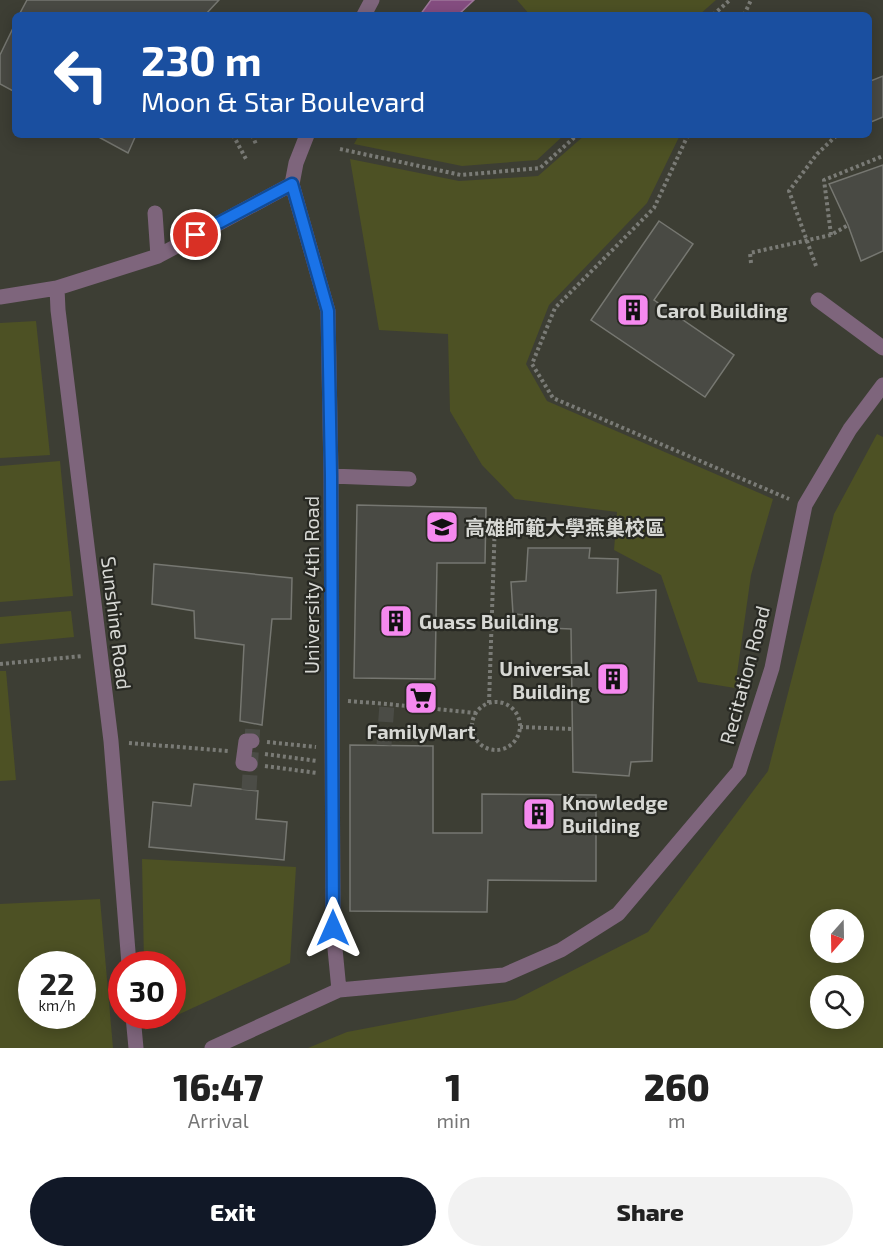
<!DOCTYPE html>
<meta charset="utf-8">
<style>
body{margin:0;font-family:"Exo 2","Noto Sans TC",sans-serif;background:#f2f2f2;color:#222;height:100vh;display:flex;flex-direction:column;font-size:22px;white-space:nowrap}
*{box-sizing:border-box;margin:0}
p{font-size:20px;color:#767676}
.icon{flex:none;width:33px;height:33px;fill:none;stroke:currentColor;stroke-width:2;stroke-linecap:round;stroke-linejoin:round}
.map{position:relative;height:1048px;overflow:hidden}
.panel{display:flex;flex-direction:column;background:#fff;flex:1}
.panel>*{flex:none}
.guide{position:absolute;left:12px;top:12px;width:860px;height:126px;border-radius:9px;box-shadow:0 3px 15px #0003;background:#1a4fa0;color:#fff;overflow:hidden}
.needle{width:39px;rotate:200deg}
.controls{position:absolute;left:810px;top:909px;display:grid;gap:12px}
.controls a{display:grid;place-items:center;width:54px;height:54px;border-radius:50%;background:#fff;box-shadow:0 3px 15px #0003;font-size:30px}
.speed{position:absolute;left:18px;top:951px;display:flex;gap:12px;font-size:30px;font-weight:700;text-align:center}
.speed>*{display:grid;place-content:center;width:78px;height:78px;border-radius:50%;background:#fff;box-shadow:0 3px 15px #0003;line-height:1}
.speed small{font-size:15px;font-weight:400}
.speed .limit{border:9px solid #d22;background:#fff;color:#111}
.pin{position:absolute;display:grid;place-items:center;width:51px;height:51px;color:#fff;margin:-26px;border:3px solid #fff;border-radius:50%;box-shadow:0 2px 6px #0007}
.me{position:absolute;width:66px;margin:-33px;rotate:0deg;stroke-linejoin:round;filter:drop-shadow(0 0 4px #0008)}
.turn{display:flex;align-items:center;gap:21px;height:126px;padding:0 30px;font-size:27px}
.turn .icon{width:78px;height:78px;stroke-width:2.5}
.turn b{display:block;font-size:42px;line-height:51px}
.eta{display:flex;justify-content:space-evenly;align-items:center;height:102px;text-align:center}
.eta b{font-size:36px;font-weight:800;line-height:42px}
.action{display:flex;gap:12px;margin-top:auto;padding:12px 30px}
.action a{flex:1;height:69px;border-radius:36px;background:#111827;color:#fff;font-size:24px;font-weight:800;line-height:69px;text-align:center}
.action a+a{background:#f2f2f2;color:#222}
.map>svg:first-child{display:block}
</style>
<div class="map">
<svg width="883" height="1048" viewBox="0 0 883 1048">
<rect width="100%" height="100%" fill="#32332d"/>
<path fill="#3d3e34" fill-rule="evenodd" d="M0,0H883V1048H0ZM15,15H868V135H15ZM820,920H854V952H820ZM32,964H82V1016H32ZM122,964H172V1016H122ZM820,986H854V1018H820Z"/>
<path fill="#4d5124" fill-rule="evenodd" d="M517,0H716L699,15H530Z
M359,135H564L537,160L462,166L354,144Z
M585,135H680L647,203L549,305L526,364L547,401L773,499L751,575L735,688L698,682L661,575L614,550L617,512L515,499L482,465L450,411L448,334L379,330L350,159L459,181L538,176Z
M36,321L50,455L0,458V323Z
M877,434L883,437V1048H308L347,1032L515,1000L648,932L768,771L834,514ZM820,920H854V952H820ZM820,986H854V1018H820Z
M60,461L73,596L0,602V466Z
M71,611L74,637L0,644V617Z
M0,671H6L16,780L0,781Z
M142,859L296,867L290,963L145,1030V1016H172V964H144Z
M100,899L113,1048H0V904ZM32,964H82V1016H32Z"/>
<path fill="#854d81" stroke="#9e779a" stroke-width="1.5" d="M431,0H474L458,15H420Z"/>
<path fill="#494a44" stroke="#767771" stroke-width="1.5" d="M27,0H219L205,15H19Z
M15,24V92L0,84V55Z
M883,76V117L871,122L868,114V82Z
M95,135H136L128,153Z
M883,165V251L861,261L848,225L829,184Z
M659,221L693,244L654,300L734,355L705,397L591,320Z
M357,505L486,508L485,563H437L435,679L354,678Z
M528,548H590L589,558L618,559L617,593L656,590L652,761L631,762L629,776L573,772L571,629L524,627L526,615L513,614L511,582L526,581Z
M154,564L292,578L291,619H272L262,725L240,721L244,645L195,638L194,611L152,604Z
M350,745L433,746V833H482V794L596,795V881L488,880L487,912L350,911Z
M194,784L258,791L256,819L287,822L284,860L149,847L153,802L191,806Z"/>
<g fill="none" stroke-linecap="round" stroke-linejoin="round">
<path stroke="#4b4c46" stroke-width="15" stroke-dasharray="15 8" stroke-linecap="butt" d="M384,745L387,704
M249,790L253,723"/>
<path stroke="#7a7b76" stroke-width="4" stroke-dasharray="3 3" stroke-linecap="butt" d="M713,15L730,0
M744,15L751,0
M233,135L246,159
M252,135L256,144
M688,135L654,208L555,308L532,364L553,398L789,499
M340,149L461,175L540,168L577,135
M831,235L824,180L883,156
M751,263L750,253L831,235L848,225
M816,266L789,191L817,154L837,135
M0,664L83,656
M348,701L387,704L476,713
M472 726a24 24 0 1 1 48 0a24 24 0 1 1-48 0Z
M489,703L495,521
M520,727L572,729
M267,742L316,747
M129,743L229,751
M265,754L317,761
M265,766L317,773"/>
<path stroke="#7e657c" stroke-width="15" d="M364,15L372,0
M307,135L296,163L292,184L328,311L331,476L333,928L339,990
M155,213L158,256
M57,288L58,310L111,741L129,964
M0,297L57,288L158,256L292,184
M818,300L883,348
M331,476L409,479
M250,764L243,763L246,741H252
M133,1016L136,1048
M212,1048L339,990L504,975L561,950L618,914L739,771L772,668L805,505L850,429L883,385"/>
</g>
<g fill="none" stroke-linecap="round" stroke-linejoin="round">
<g stroke="#114b97" stroke-width="15">
<path id="route" d="M196,235L292,184L328,311L331,476L333,928"/>
</g>
<use href="#route" stroke="#1a73e8" stroke-width="10"/>
</g>
<defs>
<g id="building-square" transform="scale(1.725)"><rect x="-9" y="-9" width="18" height="18" rx="4" fill="#f589ef" stroke="#282923"/><path d="M-4-6H4V6H1V3H-1V6H-4ZM-2.5-4.3h1.7v1.8h-1.7ZM.8-4.3h1.7v1.8H.8ZM-2.5-1h1.7V.8h-1.7ZM.8-1h1.7V.8H.8Z" fill="#111"/></g>
<g id="university-square" transform="scale(1.725)"><rect x="-9" y="-9" width="18" height="18" rx="4" fill="#f589ef" stroke="#282923"/><path d="M0-5L7-2L0 1L-7-2ZM-4 1L0 2.5L4 1V4Q0 6-4 4Z" fill="#111"/></g>
<g id="supermarket-square" transform="scale(1.725)"><rect x="-9" y="-9" width="18" height="18" rx="4" fill="#f589ef" stroke="#282923"/><path d="M-6-5.5h2.5l.6 2H6L4.5 2H-2.5L-4.4-4H-6ZM-1.5 3.2a1.3 1.3 0 1 0 .1 0ZM3 3.2a1.3 1.3 0 1 0 .1 0Z" fill="#111"/></g>
</defs>
<g fill-rule="evenodd">
<use href="#building-square" x="633" y="310"/>
<use href="#university-square" x="442" y="527"/>
<use href="#building-square" x="396" y="621"/>
<use href="#building-square" x="613" y="679"/>
<use href="#supermarket-square" x="421" y="698"/>
<use href="#building-square" x="539" y="814"/>
</g>
<g text-anchor="middle" dominant-baseline="central" stroke-width="4.5" stroke-linejoin="round" paint-order="stroke">
<g font-size="20" font-weight="bold" fill="#d7d8d4" stroke="#282923" text-anchor="start">
<text x="656" y="310">Carol Building</text>
<text x="465" y="527">高雄師範大學燕巢校區</text>
<text x="419" y="621">Guass Building</text>
<text x="590" y="668" text-anchor="end">Universal<tspan x="590" dy="23">Building</tspan></text>
<text x="421" y="731" text-anchor="middle">FamilyMart</text>
<text x="562" y="802">Knowledge<tspan x="562" dy="23">Building</tspan></text>
</g>
<g font-size="20" fill="#d7d8d4" stroke="#282923">
<text transform="translate(311 585) rotate(-90)">University 4th Road</text>
<text transform="translate(117 623) rotate(83)">Sunshine Road</text>
<text transform="translate(744 675) rotate(-75)">Recitation Road</text>
</g>
</g>
</svg>
<div class="controls">
<a><svg class="needle" viewBox="-14 -14 28 28"><path d="M0-13l5 13h-10z" fill="#e53935"/><path d="M0 13l5-13h-10z" fill="#767676"/></svg></a>
<a><svg class="icon" aria-label="search" viewBox="0 0 24 24"><circle cx="10" cy="10" r="6"/><path d="M15 15l6 6"/></svg></a>
</div>
<div class="speed"><div>22<small>km/h</small></div><div class="limit">30</div></div>
<div class="pin" style="left:196px;top:235px;background:#d93025"><svg class="icon" aria-label="arrive" viewBox="0 0 24 24"><path d="M6 21V4h12l-3 4 3 4H6"/></svg></div>
<svg class="me" style="left:333px;top:928px" viewBox="-20 -20 40 40"><path d="M0-17L14 15 0 8-14 15z" fill="#1a73e8" stroke="#fff" stroke-width="4"/></svg>
<div class="guide">
<div class="turn"><svg class="icon" aria-label="left" viewBox="0 0 24 24"><path d="M17 20v-9H6M10 6l-5 5 5 5"/></svg><div><b>230 m</b>Moon &amp; Star Boulevard</div></div>
</div>
</div>
<section class="panel">
<div class="eta">
<div><b>16:47</b><p>Arrival</p></div>
<div><b>1</b><p>min</p></div>
<div><b>260</b><p>m</p></div>
</div>
<div class="action"><a>Exit</a><a>Share</a></div>
</section>
